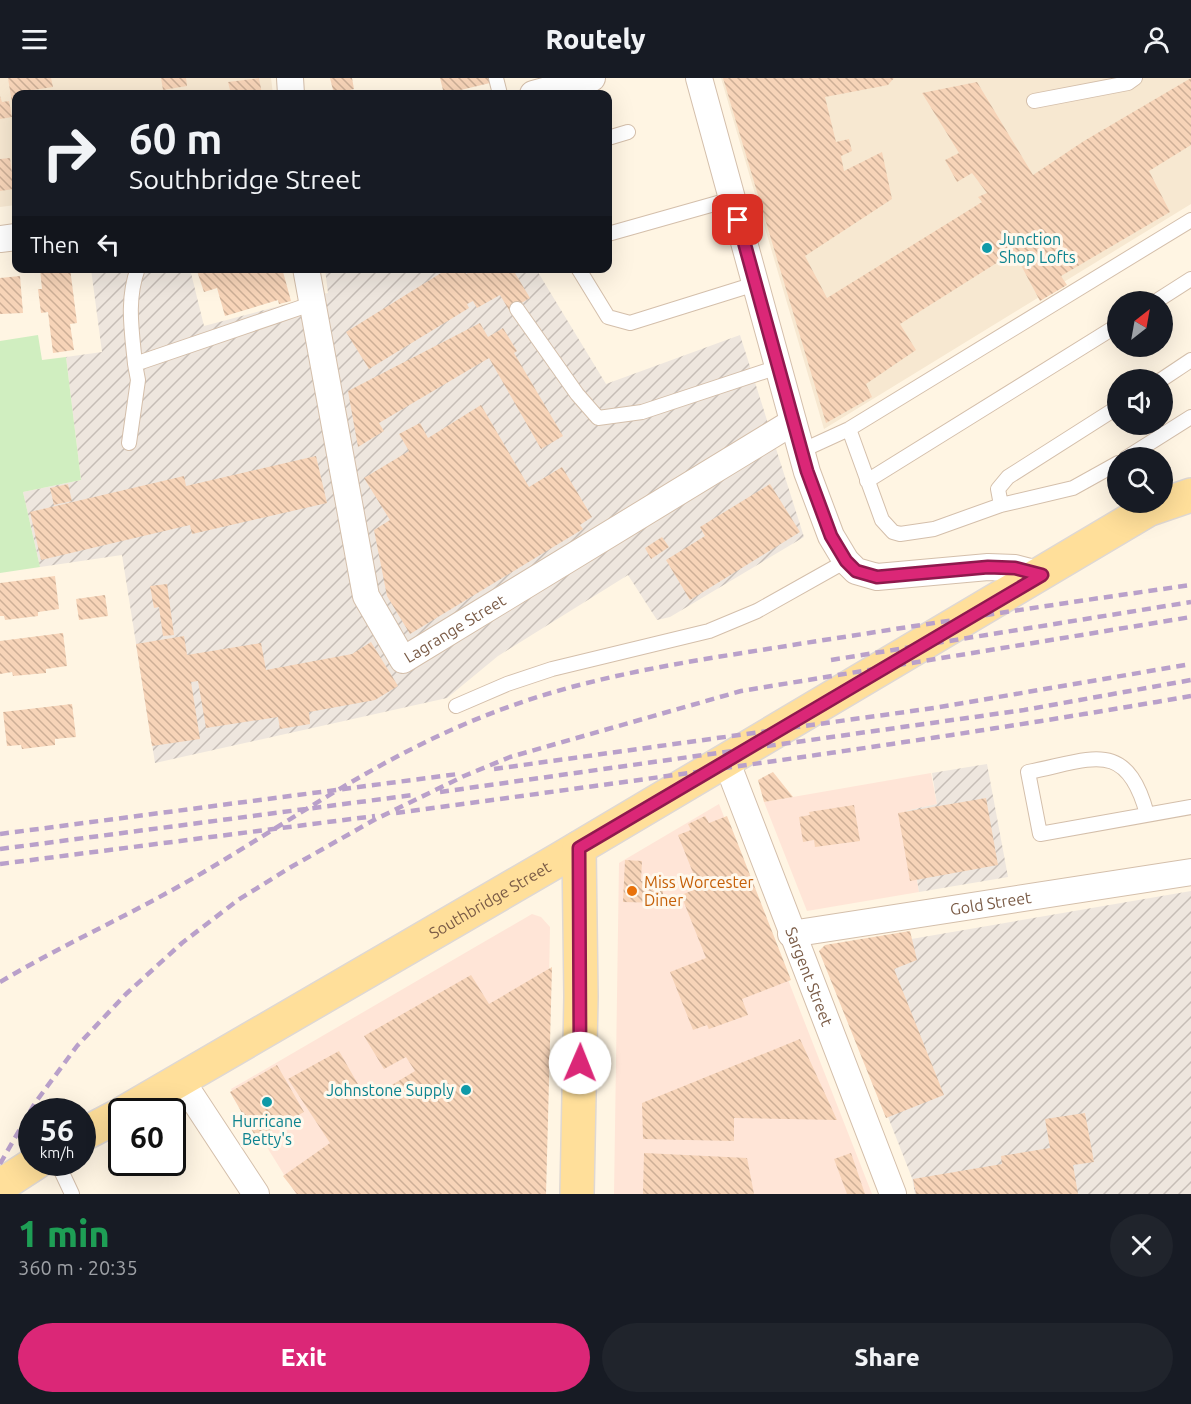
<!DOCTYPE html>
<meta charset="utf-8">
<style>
body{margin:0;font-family:Ubuntu,sans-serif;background:#20242c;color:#f1f3f6;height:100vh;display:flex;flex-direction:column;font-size:22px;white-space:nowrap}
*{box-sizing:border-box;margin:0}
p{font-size:20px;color:#9ea1a6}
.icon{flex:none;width:33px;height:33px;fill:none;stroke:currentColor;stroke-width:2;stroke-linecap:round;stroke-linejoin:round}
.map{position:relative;height:1116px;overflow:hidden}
.panel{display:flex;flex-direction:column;background:#171b24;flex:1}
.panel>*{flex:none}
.guide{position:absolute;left:12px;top:12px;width:600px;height:183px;border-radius:12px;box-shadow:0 6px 24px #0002;background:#171b24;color:#f1f3f6;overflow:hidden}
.needle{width:39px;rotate:31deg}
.tools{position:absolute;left:1107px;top:213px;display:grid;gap:12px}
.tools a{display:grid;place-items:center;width:66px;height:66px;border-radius:50%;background:#171b24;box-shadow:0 6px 24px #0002;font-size:30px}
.speed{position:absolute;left:18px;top:1020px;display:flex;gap:12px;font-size:30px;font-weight:700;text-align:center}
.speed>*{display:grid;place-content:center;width:78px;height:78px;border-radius:50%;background:#171b24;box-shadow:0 6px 24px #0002;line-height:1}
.speed small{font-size:15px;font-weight:400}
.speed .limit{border:3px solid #111;border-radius:9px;background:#fff;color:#111}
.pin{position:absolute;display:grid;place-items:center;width:51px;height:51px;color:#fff;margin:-26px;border-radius:12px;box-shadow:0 3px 9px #0006}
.me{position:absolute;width:66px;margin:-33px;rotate:1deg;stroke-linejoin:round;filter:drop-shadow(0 0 4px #0008)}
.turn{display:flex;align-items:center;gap:21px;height:126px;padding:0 18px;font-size:27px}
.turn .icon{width:78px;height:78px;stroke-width:2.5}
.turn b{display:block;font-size:42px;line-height:51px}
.then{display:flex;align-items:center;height:57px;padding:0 18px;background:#0003;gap:12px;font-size:22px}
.round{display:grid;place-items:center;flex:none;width:63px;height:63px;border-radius:32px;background:#20242c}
.headline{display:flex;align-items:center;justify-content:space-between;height:102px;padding:0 18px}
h1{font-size:36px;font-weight:800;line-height:45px;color:#1e9e55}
.primary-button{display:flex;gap:12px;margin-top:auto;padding:12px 18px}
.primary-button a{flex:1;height:69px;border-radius:36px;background:#db2777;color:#fff;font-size:24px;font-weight:800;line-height:69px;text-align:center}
.primary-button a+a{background:#20242c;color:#f1f3f6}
header{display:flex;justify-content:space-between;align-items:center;height:78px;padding:0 18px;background:#171b24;font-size:27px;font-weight:800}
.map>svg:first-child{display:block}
</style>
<header><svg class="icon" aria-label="menu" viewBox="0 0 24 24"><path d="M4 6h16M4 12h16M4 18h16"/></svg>Routely<svg class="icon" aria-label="person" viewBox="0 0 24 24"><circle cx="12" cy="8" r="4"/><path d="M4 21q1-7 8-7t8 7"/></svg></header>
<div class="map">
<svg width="1191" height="1116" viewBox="0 0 1191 1116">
<defs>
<pattern id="industrial-furrows" width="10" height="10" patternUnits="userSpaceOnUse" patternTransform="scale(1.5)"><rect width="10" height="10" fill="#eee6de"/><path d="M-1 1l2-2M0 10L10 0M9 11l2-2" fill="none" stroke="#c6bdb6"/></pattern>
<pattern id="building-back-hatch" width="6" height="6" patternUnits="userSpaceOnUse" patternTransform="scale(1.5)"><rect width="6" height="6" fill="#f7d4b8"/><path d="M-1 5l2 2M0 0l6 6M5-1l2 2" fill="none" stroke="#cdaf97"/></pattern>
</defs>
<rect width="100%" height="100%" fill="#fff5e3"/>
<path fill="#f7e8d1" d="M0,0H271L273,16H16V127L0,129Z
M721,0H1191V126L824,351Z"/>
<path fill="#ffe5d7" d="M931,695L937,726L906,733L919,814L807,833L764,724Z
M719,726L872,1116H614L619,785Z
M532,836L541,839L550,849L545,1116H296L231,1011Z"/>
<path fill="url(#industrial-furrows)" d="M91,191H190L204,248L328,215L325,191H536L606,306L740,257L804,459L670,539L657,542L628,497L498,578L447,620L155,685L122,477L40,489L23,414L81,402L66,279L102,274Z
M987,686L1008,799L919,814L906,733L937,726L932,695Z
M1191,813V1116H915L912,1100L824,876Z"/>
<path fill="#d0eec0" d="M38,257L42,282L66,279L81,402L23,414L40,489L0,495V263Z"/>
<path fill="url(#building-back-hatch)" d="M8,0H51L53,9L33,12L34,16H16V24L12,25Z
M161,0H186L187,8L163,12Z
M259,0L262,16H231L228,4Z
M330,0H352L354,11L334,16Z
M440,0H489L490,5L444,16Z
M723,0H894L888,7L825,19L836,64L849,61L852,73L841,78L844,93L882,74L892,121L805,178L827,220L982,124L978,119L987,115L972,95L957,104L945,82L959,75L922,15L977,4L1033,97L1084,63L1191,0V67L1149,93L1170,134L1061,198L1067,207L1040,223L1014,174L900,246L916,272L866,306L872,319L826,345Z
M0,18L2,24L9,23L12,39L0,41Z
M10,80L14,111L0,113V81Z
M70,190L77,245L70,246L74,272L53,275L48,234L41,235L38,211H42L40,191Z
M196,190H282L291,223L279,226L278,222L225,238L217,210L204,214Z
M449,190H463L466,196L475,190H512L530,220L509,232L500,217L477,230L473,223L467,226L469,230L369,291L346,254Z
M20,198L23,235L0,236V200Z
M480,245L488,259L503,250L517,273L514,275L563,358L541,371L489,280L379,345L384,353L358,369L348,313Z
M481,327L529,409L562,389L592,439L580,447L583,451L410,556L387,518L374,452L390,442L364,400L409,373L399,356L420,345L428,360Z
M316,378L327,425L192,456L190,447L41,482L30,434L184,398L186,408Z
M68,406L72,423L54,427L50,410Z
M770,406L800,454L690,522L666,482L705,458L700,449Z
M662,459L669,469L651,481L645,470Z
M55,498L59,531L38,534V538L5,542L4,538H0V505Z
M167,506L174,557L163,558L159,529L154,530L150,508Z
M105,517L108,538L79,542L76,521Z
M63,555L67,588L46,591V595L13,598L12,594L0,596V563Z
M184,558L187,577L261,565L266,592L352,576L371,564L398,608L375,622L309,634L310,646L280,651L278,639L206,650L198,603L191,604L200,661L152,668L136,566Z
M72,626L76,659L55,661V667L22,671L21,667L7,668L3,634Z
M773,694L793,719L764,724L758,702Z
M986,720L998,787L910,803L898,735Z
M854,727L860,763L815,769L814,762L803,764L799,739L810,737L809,734Z
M705,738L709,745L727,738L791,902L742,921L748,937L709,951L707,947L693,952L670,894L706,880L681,817L699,810L678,757L691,752L688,746Z
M625,782L642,783L641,803L663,804V825L623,824Z
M910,853L917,882L894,891L944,1017L886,1040L819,873L825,867Z
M552,889L546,1116H297L283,1098L330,1065L288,1001L339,973L367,1022L415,993L406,979L384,991L364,958L471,897L489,926Z
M800,961L837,1042L734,1040V1063L643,1061L642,1025Z
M277,987L304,1034L257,1061L230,1014Z
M1085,1035L1094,1084L1073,1087L1078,1116H916L913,1101L1002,1086L1001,1078L1050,1070L1045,1041Z
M644,1075L747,1080L754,1116H643Z
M851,1075L865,1116H847L834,1081Z"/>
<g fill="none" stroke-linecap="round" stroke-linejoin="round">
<g stroke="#d4bfab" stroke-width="16">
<path id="lane" d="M496,0L500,16
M1034,23L1128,5L1135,0
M608,60L628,54
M608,156L732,121
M578,190L608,239L630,245L755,206
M1155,224L1191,201
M517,231L577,316L598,340L642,334L778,289
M135,286C132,254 126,222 138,190
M1161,302L1191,282
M849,351L882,442L893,454L900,456L934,451L1001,427L1073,410L1118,385
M129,365L138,302L135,286L314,225
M801,373L849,351L1191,142
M1126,380L1191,339
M867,403L1118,247
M1001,427L998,411L1008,399L1118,329
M456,628L507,606L552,591L709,553L757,533L846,483
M1147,736C1126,659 1091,682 1028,694L1040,756L1191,729
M57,1084L72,1116"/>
</g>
<g stroke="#d4bfab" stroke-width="28">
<g id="street">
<path d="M290,0L291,16"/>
<path d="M699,0L807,394L831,458L846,483L856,493L877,499L988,489L1015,490L1042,497"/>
<path d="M533,16L592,0"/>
<path d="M0,161L16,159"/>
<path id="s1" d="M306,190L366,518L403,582L793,344"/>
<path id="s2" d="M726,682L893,1116"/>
<path id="s3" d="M791,856L1191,794"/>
<path d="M181,1002L256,1116"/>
</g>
</g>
<g stroke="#dfd8d3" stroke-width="36">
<g id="primary">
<path d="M1153,430L1191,417"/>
<path id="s4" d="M125,1034L560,781L1161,424"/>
<path d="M82,1057L122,1036"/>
<path d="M0,1108L37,1084"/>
<path d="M577,1116L581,919L579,770"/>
</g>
</g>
<use href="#lane" stroke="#fff" stroke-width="14"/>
<use href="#street" stroke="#fff" stroke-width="26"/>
<use href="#primary" stroke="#ffdf9a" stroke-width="33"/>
<path stroke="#b9a0ca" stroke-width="4.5" stroke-dasharray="9 6" stroke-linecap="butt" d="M831,582L1191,524
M494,691L934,630L1191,586
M440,714L1024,632L1191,602
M396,735C661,699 927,664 1191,618
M0,756L458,696
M0,771L413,717
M0,786L375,738
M0,904C64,866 132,836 197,798C304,735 392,670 511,628C605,594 707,581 805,565C934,545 1062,525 1191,507
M0,1086L35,1025L77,968L126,916L182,865L238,822L291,789L374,742L464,698L510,679L741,613L1191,539"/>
</g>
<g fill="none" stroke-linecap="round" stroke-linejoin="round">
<g stroke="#8e194d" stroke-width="15">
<path id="route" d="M580,985L579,770L1042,497L1015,490L988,489L877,499L856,493L846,483L831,458L807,393L738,142"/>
</g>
<use href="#route" stroke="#db2777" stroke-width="10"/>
</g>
<g fill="#0f9aa8" stroke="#fff8ec" stroke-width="2">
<circle cx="987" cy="170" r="6"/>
<circle cx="466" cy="1012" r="6"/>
<circle cx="267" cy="1024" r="6"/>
</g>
<circle fill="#e8710a" stroke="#fff8ec" stroke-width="2" cx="632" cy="813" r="6"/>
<g text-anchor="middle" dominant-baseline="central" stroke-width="6" stroke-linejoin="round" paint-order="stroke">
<g font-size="16" fill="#0d838f" stroke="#fff8ec" text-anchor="start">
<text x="999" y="161">Junction<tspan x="999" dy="18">Shop Lofts</tspan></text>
<text x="454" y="1012" text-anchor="end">Johnstone Supply</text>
<text x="267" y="1043" text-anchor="middle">Hurricane<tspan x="267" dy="18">Betty's</tspan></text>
</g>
<g font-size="16" fill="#7a5b46" stroke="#fff8ec">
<text stroke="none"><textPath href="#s1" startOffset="468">Lagrange Street</textPath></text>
<text stroke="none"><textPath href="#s4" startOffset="422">Southbridge Street</textPath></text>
<text stroke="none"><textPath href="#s3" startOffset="202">Gold Street</textPath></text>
<text stroke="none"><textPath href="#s2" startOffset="232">Sargent Street</textPath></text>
</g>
<g font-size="16" fill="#c56008" stroke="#fff8ec" text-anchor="start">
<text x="644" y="804">Miss Worcester<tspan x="644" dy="18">Diner</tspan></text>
</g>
</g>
</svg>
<div class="tools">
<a><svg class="needle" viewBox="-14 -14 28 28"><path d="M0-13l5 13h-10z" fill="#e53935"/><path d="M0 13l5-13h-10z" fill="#9ea1a6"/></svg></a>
<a><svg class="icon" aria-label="sound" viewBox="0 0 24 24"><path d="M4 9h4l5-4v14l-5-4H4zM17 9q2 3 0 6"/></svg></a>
<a><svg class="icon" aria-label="search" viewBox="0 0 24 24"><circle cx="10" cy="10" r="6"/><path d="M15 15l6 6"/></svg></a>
</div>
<div class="speed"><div>56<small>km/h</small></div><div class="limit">60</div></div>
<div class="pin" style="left:738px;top:142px;background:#d93025"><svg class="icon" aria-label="arrive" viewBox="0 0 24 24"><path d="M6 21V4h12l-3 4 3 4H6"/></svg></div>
<svg class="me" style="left:580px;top:985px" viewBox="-20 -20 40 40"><circle r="19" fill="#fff"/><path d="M0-13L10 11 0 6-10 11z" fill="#db2777"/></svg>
<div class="guide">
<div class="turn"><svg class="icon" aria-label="right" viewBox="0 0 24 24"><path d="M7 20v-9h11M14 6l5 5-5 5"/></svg><div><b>60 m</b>Southbridge Street</div></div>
<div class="then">Then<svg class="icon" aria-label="left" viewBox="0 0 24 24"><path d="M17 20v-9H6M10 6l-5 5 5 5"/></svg></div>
</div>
</div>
<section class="panel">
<div class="headline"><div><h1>1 min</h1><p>360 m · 20:35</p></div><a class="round"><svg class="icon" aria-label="close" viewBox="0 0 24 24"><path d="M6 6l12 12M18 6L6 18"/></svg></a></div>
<div class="primary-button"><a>Exit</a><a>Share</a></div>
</section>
